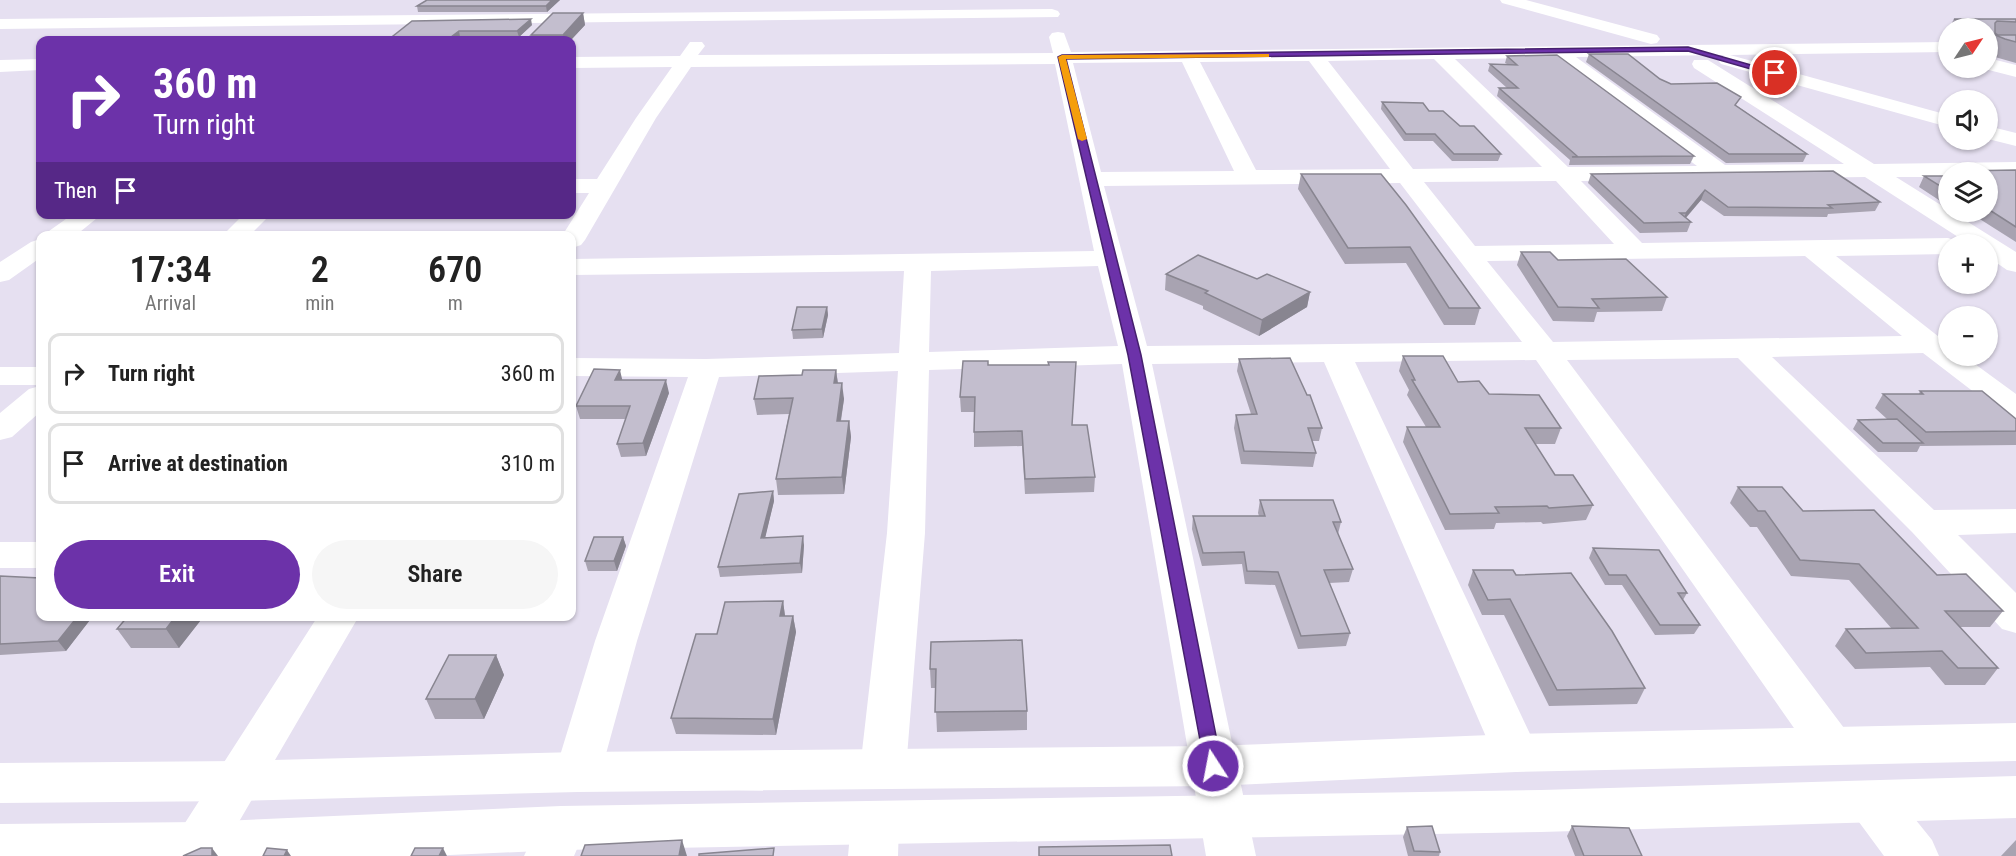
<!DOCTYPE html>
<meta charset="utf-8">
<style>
body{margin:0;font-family:"Roboto Condensed",sans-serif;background:#f6f6f6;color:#222;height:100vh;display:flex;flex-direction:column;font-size:22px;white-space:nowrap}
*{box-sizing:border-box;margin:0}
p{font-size:20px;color:#767676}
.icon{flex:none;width:33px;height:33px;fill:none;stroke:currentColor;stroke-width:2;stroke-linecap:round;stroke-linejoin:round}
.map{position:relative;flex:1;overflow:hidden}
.drawer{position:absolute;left:36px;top:231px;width:540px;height:390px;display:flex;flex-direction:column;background:#fff;border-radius:12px;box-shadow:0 2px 4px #0004}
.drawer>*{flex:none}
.hud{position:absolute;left:36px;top:36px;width:540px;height:183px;border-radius:12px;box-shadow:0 2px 4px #0004;background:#6c32a9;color:#fff;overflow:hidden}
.needle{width:39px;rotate:55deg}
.fabs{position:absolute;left:1938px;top:18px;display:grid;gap:12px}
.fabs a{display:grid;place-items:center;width:60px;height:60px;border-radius:50%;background:#fff;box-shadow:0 2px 4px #0004;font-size:30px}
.pin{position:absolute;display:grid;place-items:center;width:51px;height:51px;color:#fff;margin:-26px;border:3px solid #fff;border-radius:50%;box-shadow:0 2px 6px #0007}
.me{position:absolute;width:66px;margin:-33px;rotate:349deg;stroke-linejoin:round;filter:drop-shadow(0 0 4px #0008)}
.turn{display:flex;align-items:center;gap:21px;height:126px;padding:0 18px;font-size:27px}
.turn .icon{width:78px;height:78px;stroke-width:2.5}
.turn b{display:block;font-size:42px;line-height:51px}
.then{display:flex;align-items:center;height:57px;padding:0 18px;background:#0003;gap:12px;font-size:22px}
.eta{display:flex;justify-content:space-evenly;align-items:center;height:102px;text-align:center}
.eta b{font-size:36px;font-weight:600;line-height:42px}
.action{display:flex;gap:12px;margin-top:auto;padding:12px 18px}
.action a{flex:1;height:69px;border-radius:36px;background:#6c32a9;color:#fff;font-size:24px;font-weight:600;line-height:69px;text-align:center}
.action a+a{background:#f6f6f6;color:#222}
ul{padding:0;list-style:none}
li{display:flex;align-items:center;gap:18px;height:81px;margin:0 12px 9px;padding:0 6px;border:3px solid #e0e0e0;border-radius:12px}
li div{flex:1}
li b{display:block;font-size:22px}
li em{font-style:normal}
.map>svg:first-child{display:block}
</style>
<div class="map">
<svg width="2016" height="856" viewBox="0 0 2016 856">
<rect width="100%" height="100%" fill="#e6e0f1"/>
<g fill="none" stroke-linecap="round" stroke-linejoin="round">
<path fill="#fff" fill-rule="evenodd" d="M1500,0H1526L1657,35L1660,39L1657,43L1651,44L1502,3Z
M1052,9L1058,11L1060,14L1058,17L0,29V19Z
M1058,32L1064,33L1071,52L1948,42V52L1730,55L1948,115V127L1721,64L1718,60L1724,55L1576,57L1725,165L1844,164L1694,68L1692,64L1694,60H1708L1874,164L2016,162V176H1988V172H1948V177H1896L2016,252V272L2007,270L1988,257V244H1969L1865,177L1581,181L1642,243L1948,238L1957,241L1960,244H1948V254L1836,256L1948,344V356H1964L2016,394V419L2005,416L1923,353L1772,357L1934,510L2016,509V533L1958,535L2016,593V633L2002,629L1912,532L1738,358L1567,360L1847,732L1854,745L1847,758L1831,764L1815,758L1536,360L1355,362L1539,753L1532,767L1516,772L1500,767L1493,753L1324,362L1152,364L1256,856H1206L1122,364L929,370L925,533L906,769L899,783L883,789L867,783L860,769L887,533L898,371L719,377L637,641L601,772L595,786L578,792L561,786L555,772L595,641L688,377L572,376V358L706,359L899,353L904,271L572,275V259L1094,251L1055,64L691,67L656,118L585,240L581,245L572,248V236H562L589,193H572V179H597L636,118L672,67L572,68V57L680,56L690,42H702L705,46L698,55L1053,53L1049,37L1052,33ZM1553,58L1697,166L1568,167L1455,59ZM1434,59L1542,167L1413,169L1328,61ZM1309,61L1390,169L1256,170L1200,62ZM1182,62L1234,171L1101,172L1073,63ZM1556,181L1614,244L1475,246L1424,182ZM1400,183L1522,342L1147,346L1104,186ZM1805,256L1902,336L1553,342L1487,261ZM1098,266L1118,346L929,352L931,271Z
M1988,58L2016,65V77L1981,68H1988Z
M0,60L40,59V70L0,72Z
M1988,126L2016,133V146L1988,139Z
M73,214H102L75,236H46L49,231Z
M244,214H271L249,236H222Z
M40,239V258L9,280L0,282V262L31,242Z
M0,367H40V385H0Z
M40,386V412L12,437L0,440V413L29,389Z
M0,542H40V568H0Z
M318,616H359L219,856H167L174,840Z
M1873,782L1890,788L1932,840L1939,856H1884L1856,818L1849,803L1856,788Z
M875,801L892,808L899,823L898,856H848L851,823L858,808Z
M561,806L578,813L586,828L574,856H524L544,813Z"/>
<path fill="#fff" fill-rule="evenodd" d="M2016,723V761L1516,772L1213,786L578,792L239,801L0,803V763L239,761L578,752L1213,746L1516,734Z
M2016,776V818L1541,832L561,850L428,856H0V824L200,822L561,806L1541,790Z"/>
</g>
<path fill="#a8a3b1" d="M427,0H560L547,12H418L417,6Z
M583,13L585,25L571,40H532L531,35Z
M1954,19H2016V63L1995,57L1988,54V28H1949Z
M412,21L532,25L519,37H460Z
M1948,30V38L1945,36Z
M1589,54L1660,79L1671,84L1737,106L1807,154L1803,162L1726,163L1586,62Z
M1507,56L1694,156L1690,164L1569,165L1570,160L1497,96L1499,88H1507L1488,71L1490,64H1507L1505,63Z
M1382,102L1429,111L1460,126L1501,154L1498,161H1452L1433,141H1404L1381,109Z
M2016,170V242L1975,216H1966L1958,212H1988V172H1958L1959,171Z
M1301,174H1381L1480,308L1475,325H1444L1406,263L1345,264L1298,189Z
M1591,174L1880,202L1875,211L1828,214L1827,217L1724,216L1701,200L1686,218L1691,222L1687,232L1640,233L1588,183Z
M1924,176H1948V206L1919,187Z
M1521,252L1558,260L1667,297L1662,311L1597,312L1594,322L1553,321L1517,265Z
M1166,274L1257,279L1310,292L1307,307L1259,336L1203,309V306L1165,290Z
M827,307L828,315L823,338L793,339L792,330Z
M1403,356L1458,382L1489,394L1561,428L1555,444H1535L1555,475L1593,505L1586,520L1543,524L1541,522L1496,523L1494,529L1445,530L1403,442L1407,427H1426L1407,395L1409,390L1399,371Z
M1239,359L1322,428L1319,441H1312L1316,453L1313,467L1241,464L1234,428L1236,415L1251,414L1237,371Z
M1048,362L1072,425L1095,477L1094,492L1025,494L1022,446L974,447V412H961L960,397L988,365H1048Z
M836,370L838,383L844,399L841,421H849L851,437L844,494L778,495L776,479L789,414L757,415L754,399L802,375Z
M622,380L669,393L646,456L621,457L617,444L626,419H580L576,406Z
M1920,391L2016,419V445L1920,446L1917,452H1878L1853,429L1858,420L1887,419L1875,408L1883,394H1919Z
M1738,487L1803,511L1937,575L2003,611L1990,627H1960L1998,668L1985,685H1945L1930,667L1855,669L1835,646L1846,629H1892L1849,580L1791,576L1757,527H1750L1730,503Z
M773,491L774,501L765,537L804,545L802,573L720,577L718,567Z
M1260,500L1341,522L1338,534L1353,569L1349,582L1329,583L1350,633L1346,646L1298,649L1275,585L1245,584L1242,564L1202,566L1192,529L1193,516H1259L1258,513Z
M623,537L626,546L617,571H588L585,561Z
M1593,548L1687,593L1683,600L1700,625L1694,634L1655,635L1622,585H1605L1589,558Z
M1473,570L1516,575L1645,688L1637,704L1549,706L1504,615H1482L1468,585Z
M0,576L40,616H93L66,651L0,655Z
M783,601L785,616H793L796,632L776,735L676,734L671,718L717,634Z
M128,616H204L179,648H131L117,629Z
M931,642L1027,711V730L937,732L935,688H931L930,669Z
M496,655L504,675L484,719H435L426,699Z
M1572,826L1642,856H1575L1567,836Z
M1407,827L1440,852L1439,856H1408L1403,837Z
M2016,840V856H2001Z"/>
<path fill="#888590" d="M552,0H560L547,12L546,6Z
M583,13L585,25L571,40H564L563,35Z
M531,19L532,25L519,37L517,31Z
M459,31L460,37L456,40H447Z
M1705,190L1701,200L1682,222L1686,213Z
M1310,292L1307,307L1259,336L1262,320Z
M827,307L828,315L823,338L822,329Z
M620,370L623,383L615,380Z
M836,370L838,385L834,383Z
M666,380L669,393L646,456L643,443Z
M842,383L844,399L838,437L837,421Z
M849,421L851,437L844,494L842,477Z
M773,491L774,501L763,547L761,538Z
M803,536L804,545L802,573L800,563Z
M623,537L626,546L617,571L614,561Z
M783,601L785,616H780Z
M78,616H93L66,651L58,641Z
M176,616H204L179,648L166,629Z
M793,616L796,632L776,735L773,719Z
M496,655L504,675L484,719L475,699Z
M682,840L687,856H679Z
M212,848L218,856H212Z
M443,848L447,856H439Z
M287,850L291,856H284Z"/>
<path fill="#c3bece" stroke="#888590" stroke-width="1.5" d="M427,0H552L546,6H417Z
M553,13H583L563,35H531Z
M531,19L517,31H459L447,40H388L412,21Z
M1954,19H2016V22L1997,21L1995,23V33L1998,35H2016V42L2005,39L1988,32V28H1978Z
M1589,54H1628L1660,79L1671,84L1717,83L1741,97L1735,105L1807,154H1729Z
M1557,55L1694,156L1572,157L1577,156L1499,88H1518L1490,64L1517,65L1507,56Z
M1382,102L1423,103L1429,111H1443L1460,126H1474L1501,154H1454L1435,134H1406Z
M2016,170V227L1988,209V172H1962L1959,171Z
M1833,171L1880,202L1828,205L1832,208L1728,207L1705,190L1686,213H1680L1691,222L1644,223L1591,174Z
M1301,174H1381L1406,205L1480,308H1449L1410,247L1348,248Z
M1924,176H1948V191Z
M1521,252H1550L1558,260L1626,259L1667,297L1592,299L1599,308L1558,307Z
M1198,255L1257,279L1267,274L1310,292L1262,320L1205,293L1208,291L1166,274Z
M797,307H827L822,329L792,330Z
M1403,356H1443L1458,382L1479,381L1489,394L1539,395L1561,428H1525L1555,475H1573L1593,505L1549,508L1547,506L1495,507L1499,513L1450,514L1407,427H1440L1412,380H1415Z
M1290,358L1307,395H1310L1322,428H1308L1316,453L1244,451L1236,415L1257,414L1239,359Z
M963,361H988V365H1049L1048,362H1076L1072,425H1087L1095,477L1025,479L1022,431L974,432L975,397H960Z
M594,369L620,370L615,380H666L643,443L617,444L630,406H576Z
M803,370H836L834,383H842L837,421H849L842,477L776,479L793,398L754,399L759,376L802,375Z
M1920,391H1982L2016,419V431L1926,432L1883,394H1923Z
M1897,419L1923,443H1883L1858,420Z
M1738,487H1782L1803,511L1874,510L1937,575L1966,574L2003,611H1945L1998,668H1958L1942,651L1866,653L1846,629L1918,628L1859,564L1800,560L1765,511H1758Z
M773,491L761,538L803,536L800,563L718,567L739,494Z
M1260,500H1333L1341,522H1333L1353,569L1324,570L1350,633L1301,636L1278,572L1247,571L1244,552L1203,553L1193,516H1265Z
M594,537H623L614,561H585Z
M1593,548L1659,550L1687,593H1678L1700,625H1660L1626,575H1609Z
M1473,570H1513L1516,575L1571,573L1612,631L1645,688L1557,690L1510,599L1488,600Z
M0,576L40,578V616H78L58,641L0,644Z
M783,601L780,616H793L773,719L671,718L696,634H717L725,602Z
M128,616H176L166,629H117Z
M1022,640L1027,711L935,712L936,669H930L931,642Z
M449,655H496L475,699H426Z
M1432,826L1440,852L1414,851L1407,827Z
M1572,826L1629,828L1642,856H1584Z
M682,840L679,856H581L585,845Z
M1170,845L1172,856H1039V847Z
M201,848H212V856H183Z
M267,848L287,850L284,856H263Z
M415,848H443L439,856H411Z
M774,848L773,856H699V854Z"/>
<path fill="#6c32a9" stroke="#46206e" stroke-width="1.5" d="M1688,47L1779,73L1775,76L1688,51L1066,59L1141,355L1222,766L1220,772L1213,774L1206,772L1128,355L1058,57L1062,55Z"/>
<path fill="#f59e0b" d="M1266,54H1269V57L1066,59L1087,139L1082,141L1078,139L1058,57L1062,55Z"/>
</svg>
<div class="fabs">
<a><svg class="needle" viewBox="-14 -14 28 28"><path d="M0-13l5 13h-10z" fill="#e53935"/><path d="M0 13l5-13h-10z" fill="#767676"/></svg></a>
<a><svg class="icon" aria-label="sound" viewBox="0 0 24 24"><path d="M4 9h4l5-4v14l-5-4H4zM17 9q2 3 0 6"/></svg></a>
<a><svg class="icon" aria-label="layers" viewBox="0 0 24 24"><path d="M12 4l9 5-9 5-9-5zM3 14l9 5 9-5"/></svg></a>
<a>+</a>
<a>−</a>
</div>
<div class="pin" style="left:1775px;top:73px;background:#d93025"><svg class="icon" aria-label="arrive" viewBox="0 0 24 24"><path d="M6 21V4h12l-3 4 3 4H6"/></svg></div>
<svg class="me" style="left:1213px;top:766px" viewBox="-20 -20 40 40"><circle r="17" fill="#6c32a9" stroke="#fff" stroke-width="3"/><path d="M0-11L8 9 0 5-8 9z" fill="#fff"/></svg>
<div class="hud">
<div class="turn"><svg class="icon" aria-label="right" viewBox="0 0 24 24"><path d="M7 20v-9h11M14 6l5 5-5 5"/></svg><div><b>360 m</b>Turn right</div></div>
<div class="then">Then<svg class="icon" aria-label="arrive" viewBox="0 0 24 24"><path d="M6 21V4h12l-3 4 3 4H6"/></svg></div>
</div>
<section class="drawer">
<div class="eta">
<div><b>17:34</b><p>Arrival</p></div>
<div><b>2</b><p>min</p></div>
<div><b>670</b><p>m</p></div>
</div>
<ul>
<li><svg class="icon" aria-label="right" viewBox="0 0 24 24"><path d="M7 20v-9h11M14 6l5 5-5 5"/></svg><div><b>Turn right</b></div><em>360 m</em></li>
<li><svg class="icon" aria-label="arrive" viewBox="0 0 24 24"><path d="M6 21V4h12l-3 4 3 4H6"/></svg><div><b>Arrive at destination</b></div><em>310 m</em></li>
</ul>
<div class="action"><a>Exit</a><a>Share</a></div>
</section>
</div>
